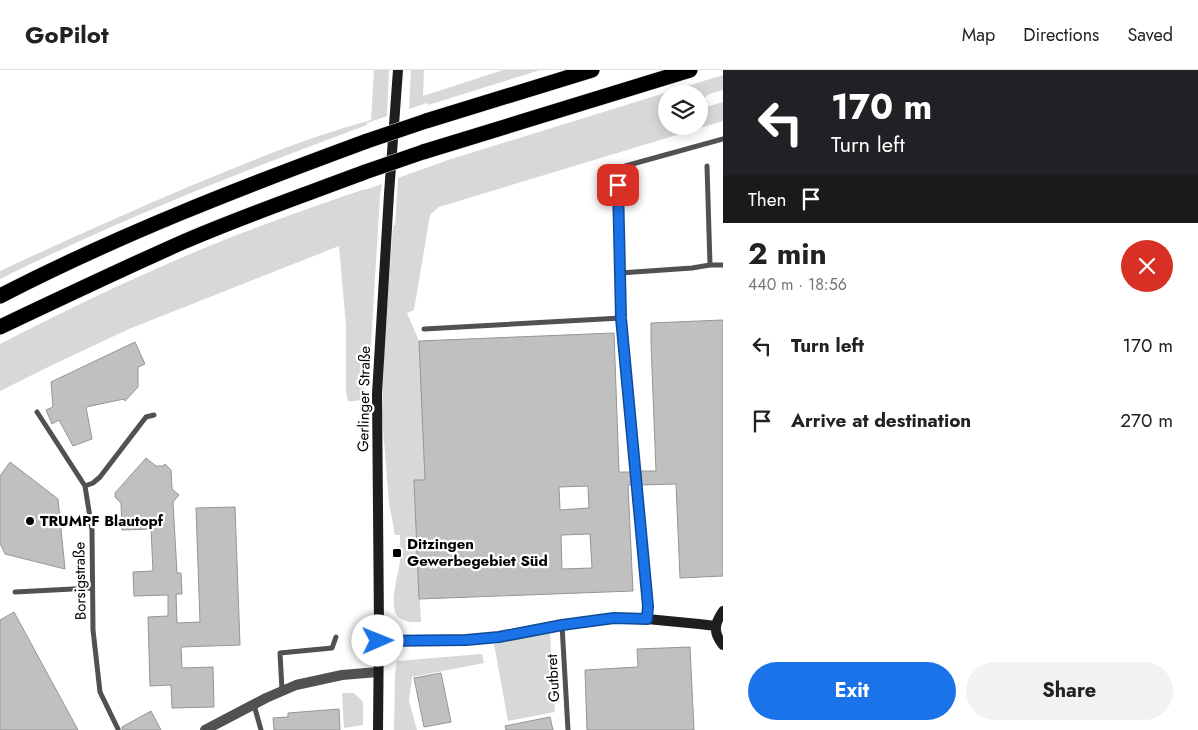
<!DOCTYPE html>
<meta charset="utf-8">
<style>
body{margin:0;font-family:Jost,sans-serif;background:#f2f2f2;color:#222;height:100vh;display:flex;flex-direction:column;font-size:19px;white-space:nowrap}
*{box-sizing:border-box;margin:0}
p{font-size:16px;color:#767676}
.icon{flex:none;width:28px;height:28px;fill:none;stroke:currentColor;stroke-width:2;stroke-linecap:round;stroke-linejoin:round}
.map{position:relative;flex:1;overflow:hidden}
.details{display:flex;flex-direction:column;background:#fff;width:475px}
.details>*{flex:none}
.guide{background:#202124;color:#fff;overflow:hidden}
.fabs{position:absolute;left:658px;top:15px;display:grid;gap:10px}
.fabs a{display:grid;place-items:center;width:50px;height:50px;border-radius:50%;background:#fff;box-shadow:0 2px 12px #0003;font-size:25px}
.pin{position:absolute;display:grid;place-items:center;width:42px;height:42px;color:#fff;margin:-21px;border-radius:10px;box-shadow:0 2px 8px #0006}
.me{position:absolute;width:55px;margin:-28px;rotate:89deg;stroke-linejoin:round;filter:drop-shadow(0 0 4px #0008)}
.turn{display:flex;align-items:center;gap:18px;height:105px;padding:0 25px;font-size:22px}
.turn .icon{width:65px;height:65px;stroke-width:2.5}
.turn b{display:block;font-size:35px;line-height:42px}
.then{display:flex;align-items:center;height:48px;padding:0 25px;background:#0003;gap:10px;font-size:19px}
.round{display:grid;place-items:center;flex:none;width:52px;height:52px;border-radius:26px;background:#f2f2f2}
.summary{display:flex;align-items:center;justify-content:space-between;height:85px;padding:0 25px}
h1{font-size:30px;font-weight:700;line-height:38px}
.primary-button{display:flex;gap:10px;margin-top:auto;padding:10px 25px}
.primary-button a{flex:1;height:58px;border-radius:30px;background:#1a73e8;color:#fff;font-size:20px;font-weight:700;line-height:58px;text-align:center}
.primary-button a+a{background:#f2f2f2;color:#222}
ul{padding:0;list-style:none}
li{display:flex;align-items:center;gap:15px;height:75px;padding:0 25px}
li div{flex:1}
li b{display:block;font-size:19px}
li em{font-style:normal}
header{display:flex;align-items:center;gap:30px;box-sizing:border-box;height:70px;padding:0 25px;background:#fff;border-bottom:1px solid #e0e0e0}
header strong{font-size:24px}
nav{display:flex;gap:28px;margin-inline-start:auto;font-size:18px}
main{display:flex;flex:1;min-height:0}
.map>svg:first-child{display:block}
</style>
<header>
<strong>GoPilot</strong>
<nav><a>Map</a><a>Directions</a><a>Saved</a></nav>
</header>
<main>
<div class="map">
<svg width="723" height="660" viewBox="0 0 723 660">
<rect width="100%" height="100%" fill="#fff"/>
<path fill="#d8d8d8" d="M374,0H389L387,46L367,53V55C242,101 119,150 0,209V201C62,172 125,144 188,117C248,92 308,67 371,50Z
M411,0H424L423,26L503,0H540L428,35L427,33L409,39Z
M723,5V20L707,25L699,36V24H666V56H699V39L723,32V51L439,137L430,145L414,240L407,243L419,271L425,410L414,411L421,552C415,552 407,553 401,549C387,541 397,510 399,497C401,486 400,476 400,465H395L389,433L382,346L384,284L393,155H395L398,108L451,89Z
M382,114L380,126L370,291C367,296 365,301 364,307C363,321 369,333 348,331L346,322V256L339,176L129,259L44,299L0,321V274C70,238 141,204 214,174C264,154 314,136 365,119V120Z
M550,562L555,642L508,651L494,574Z
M482,584L484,593L412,607L409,631L417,660H394L395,603L397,591Z
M342,623H354L363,632V655L344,658Z"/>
<path fill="#c0c0c0" stroke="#959595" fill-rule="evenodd" d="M723,250V506L680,508L676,414L641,415L640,401H656L651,273V253Z
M614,263L619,402H631L632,415H628L633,521L419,529L414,410H425L419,271ZM588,416L589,438L560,440L559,417ZM590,464L592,498L562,499L561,465Z
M135,272L145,294L138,297V317L125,331L124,329L86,337L92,369L73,376L59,350L52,354L46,340L53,337L51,312Z
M146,388L156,396H163L165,394L171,400L172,419L179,425L173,432L177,503H181L182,524H176L177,553L200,552L196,438L235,437L240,575L181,577L182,598L213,597L214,637L172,638L171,615L150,616L148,547L168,546V525L134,526L133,502L153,501L151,459L122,460L121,433L115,427V423Z
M10,392L58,429L65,499L5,484L0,473V406Z
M14,542L78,660H0V550Z
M690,577L694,660H587L585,600L638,597L637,579Z
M441,603L451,652L424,657L414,608Z
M339,639L340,660H274L273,648L288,647V643Z
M151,641L161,660H122V657Z
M550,647L553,660H506L505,656Z"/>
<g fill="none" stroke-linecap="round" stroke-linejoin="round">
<g stroke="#dbdbdb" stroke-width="16">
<path id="highway" d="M426,51L592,0
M423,82L690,0
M0,226C118,165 242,117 367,71
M0,257C61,228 122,199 183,172C243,146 304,125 365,102"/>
</g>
<path stroke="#515151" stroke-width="5" d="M707,96L710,195
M620,203L692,198L710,195H723
M621,248L648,536L647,549
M424,259L621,248L618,98L723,69
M37,342L85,416L92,460L93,560L100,622L118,659
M85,416L93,413L100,407L146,347L154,345
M15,522L92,518
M562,555L568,660
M282,620L280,583L332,578L336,567
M254,635L261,660"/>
<path stroke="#515151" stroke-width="10" d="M205,660L266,628L296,615L342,605L378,602"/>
<path stroke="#1e1e1e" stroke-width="10" d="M723,541C714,554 713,563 723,575
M378,571L466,570L499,567L562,555L614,548L647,549L699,554L716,556
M378,660L379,556L377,324L389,124L398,0"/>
<use href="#highway" stroke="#000" stroke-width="15"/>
<g stroke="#dbdbdb" stroke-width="16" stroke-linecap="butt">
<path id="highway-bridge" d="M367,71L426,51
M365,102L423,82"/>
</g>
<use href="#highway-bridge" stroke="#000" stroke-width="15"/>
</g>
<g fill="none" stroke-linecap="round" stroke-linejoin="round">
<g stroke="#114b97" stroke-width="12">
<path id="route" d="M378,571L466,570L499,567L562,555L614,548L647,549L648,536L621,248L618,115"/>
</g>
<use href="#route" stroke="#1a73e8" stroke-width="9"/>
</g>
<g fill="#000" stroke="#fff" stroke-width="2">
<circle cx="30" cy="451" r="5"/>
<rect x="392" y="478" width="10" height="10" rx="2.5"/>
</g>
<g text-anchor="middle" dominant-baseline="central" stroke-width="4.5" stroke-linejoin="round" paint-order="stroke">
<g font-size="15" fill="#000" stroke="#fff">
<text transform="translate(364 329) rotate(-89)">Gerlinger Straße</text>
<text transform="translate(80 511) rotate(-91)">Borsigstraße</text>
<text transform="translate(553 608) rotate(-93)">Gutbret</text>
</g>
<g font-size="15" font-weight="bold" fill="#000" stroke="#fff" text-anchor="start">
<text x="40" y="451">TRUMPF Blautopf</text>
<text x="407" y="474">Ditzingen<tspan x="407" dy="17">Gewerbegebiet Süd</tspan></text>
</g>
</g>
</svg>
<div class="fabs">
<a><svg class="icon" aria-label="layers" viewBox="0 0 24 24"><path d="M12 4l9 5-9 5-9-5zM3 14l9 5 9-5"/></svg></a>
</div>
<div class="pin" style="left:618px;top:115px;background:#d93025"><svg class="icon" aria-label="arrive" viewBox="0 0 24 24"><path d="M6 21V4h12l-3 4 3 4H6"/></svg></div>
<svg class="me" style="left:378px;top:571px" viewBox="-20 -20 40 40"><circle r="19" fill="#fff"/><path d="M0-13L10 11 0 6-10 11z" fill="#1a73e8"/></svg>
</div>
<section class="details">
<div class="guide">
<div class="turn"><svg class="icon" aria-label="left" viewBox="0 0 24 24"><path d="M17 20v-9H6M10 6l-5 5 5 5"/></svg><div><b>170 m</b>Turn left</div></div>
<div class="then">Then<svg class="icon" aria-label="arrive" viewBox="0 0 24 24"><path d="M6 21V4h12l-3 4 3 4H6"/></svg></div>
</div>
<div class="summary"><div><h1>2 min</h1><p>440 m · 18:56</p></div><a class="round" style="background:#d93025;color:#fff"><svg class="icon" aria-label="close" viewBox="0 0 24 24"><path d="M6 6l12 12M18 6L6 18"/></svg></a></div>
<ul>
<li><svg class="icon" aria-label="left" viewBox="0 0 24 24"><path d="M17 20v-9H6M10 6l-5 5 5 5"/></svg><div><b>Turn left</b></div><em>170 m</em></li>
<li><svg class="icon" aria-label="arrive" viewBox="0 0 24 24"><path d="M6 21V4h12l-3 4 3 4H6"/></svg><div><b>Arrive at destination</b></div><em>270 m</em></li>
</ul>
<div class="primary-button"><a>Exit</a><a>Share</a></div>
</section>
</main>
